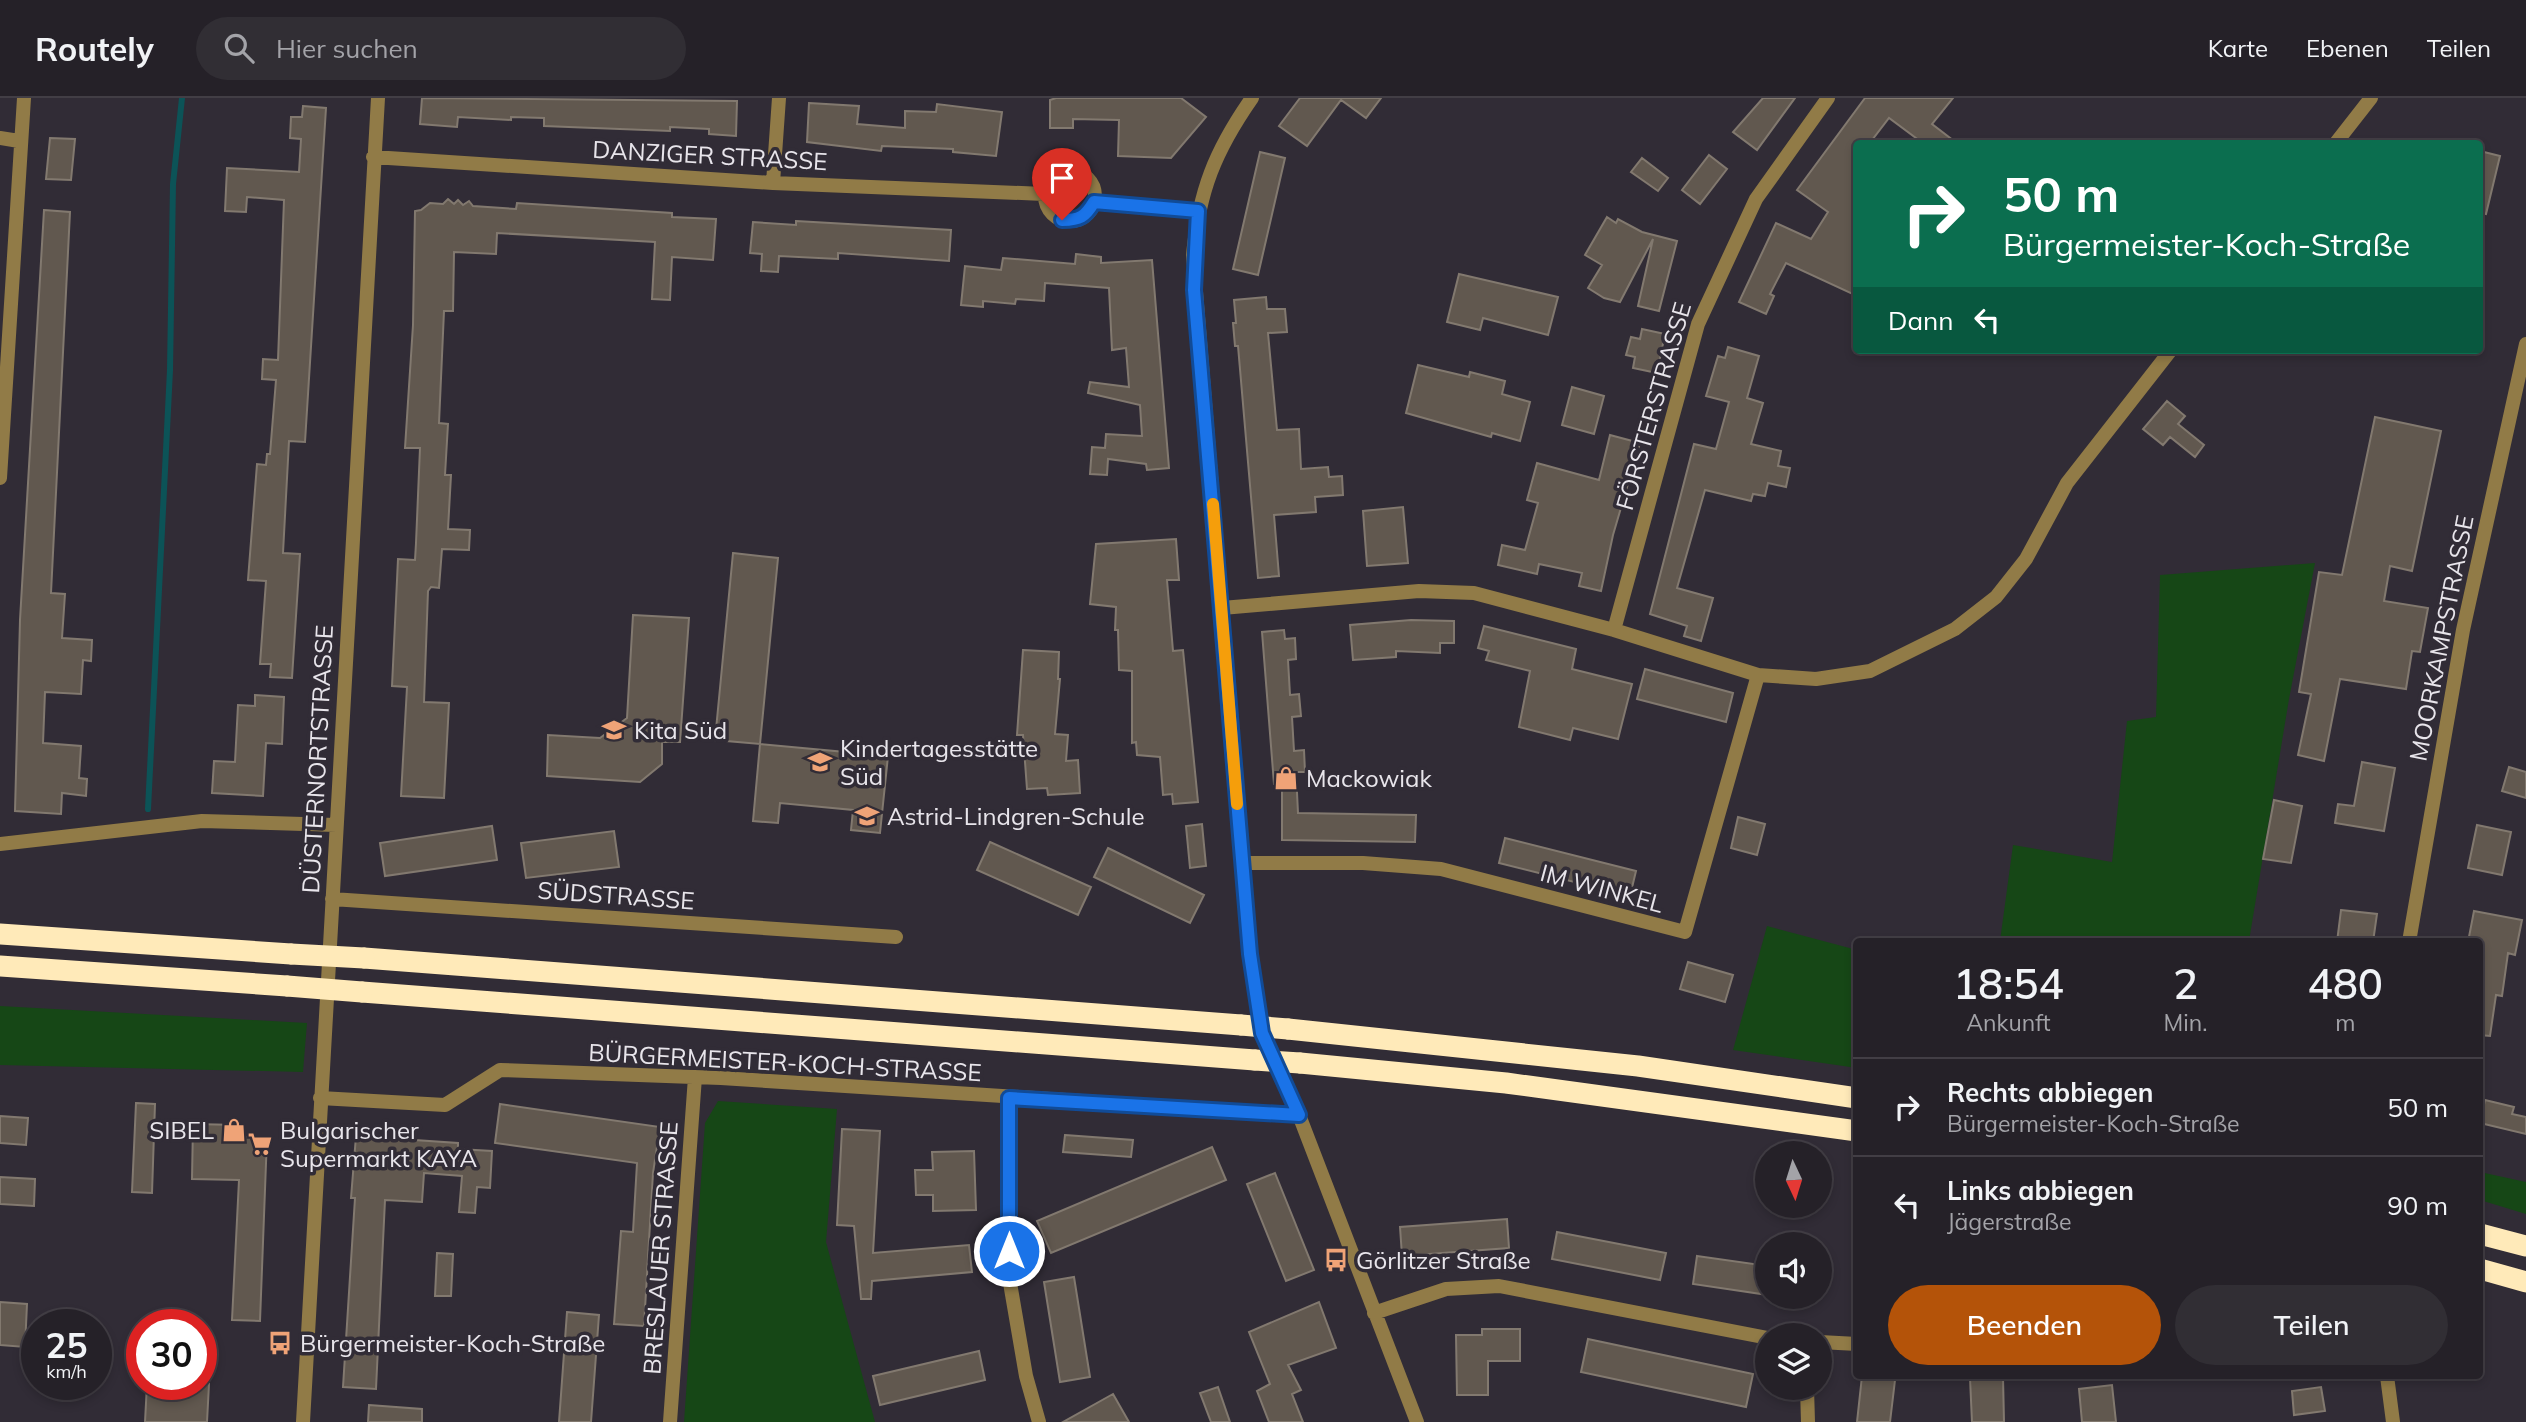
<!DOCTYPE html>
<html lang="de">
<meta charset="utf-8">
<style>
body{margin:0;font-family:Mulish,sans-serif;background:#312e34;color:#f1f3f6;height:100vh;display:flex;flex-direction:column;font-size:26px;white-space:nowrap}
*{box-sizing:border-box;margin:0}
p{font-size:23px;color:#a3a3a8}
.icon{flex:none;width:38px;height:38px;fill:none;stroke:currentColor;stroke-width:2;stroke-linecap:round;stroke-linejoin:round}
.map{position:relative;flex:1;overflow:hidden}
.details{position:absolute;left:1853px;top:840px;width:630px;height:441px;display:flex;flex-direction:column;background:#252128;border-radius:7px;box-shadow:0 4px 10px #0003,0 0 0 2px #423e45}
.details>*{flex:none}
.guide{position:absolute;left:1853px;top:42px;width:630px;height:214px;border-radius:7px;box-shadow:0 4px 10px #0003,0 0 0 2px #423e45;background:#0b6e4f;color:#fff;overflow:hidden}
.needle{width:46px;rotate:176deg}
.buttons{position:absolute;left:1755px;top:1043px;display:grid;gap:14px}
.buttons a{display:grid;place-items:center;width:77px;height:77px;border-radius:50%;background:#252128;box-shadow:0 4px 10px #0003,0 0 0 2px #423e45;font-size:35px}
.speed{position:absolute;left:21px;top:1211px;display:flex;gap:14px;font-size:35px;font-weight:700;text-align:center}
.speed>*{display:grid;place-content:center;width:91px;height:91px;border-radius:50%;background:#252128;box-shadow:0 4px 10px #0003,0 0 0 2px #423e45;line-height:1}
.speed small{font-size:18px;font-weight:400}
.speed .limit{border:10px solid #d22;background:#fff;color:#111}
.pin{position:absolute;display:grid;place-items:center;width:60px;height:60px;color:#fff;margin:-72px -30px;border-radius:50% 50% 50% 0;rotate:-45deg;box-shadow:0 0 7px #0007}
.pin .icon{rotate:45deg}
.me{position:absolute;width:77px;margin:-38px;rotate:0deg;stroke-linejoin:round;filter:drop-shadow(0 0 5px #0008)}
.turn{display:flex;align-items:center;gap:24px;height:147px;padding:0 35px;font-size:32px}
.turn .icon{width:91px;height:91px;stroke-width:2.5}
.turn b{display:block;font-size:49px;line-height:60px}
.then{display:flex;align-items:center;height:66px;padding:0 35px;background:#0003;gap:14px;font-size:26px}
.eta{display:flex;justify-content:space-evenly;align-items:center;height:119px;text-align:center}
.eta b{font-size:42px;font-weight:600;line-height:49px}
.primary-button{display:flex;gap:14px;margin-top:auto;padding:14px 35px}
.primary-button a{flex:1;height:80px;border-radius:42px;background:#b45309;color:#fff;font-size:28px;font-weight:600;line-height:80px;text-align:center}
.primary-button a+a{background:#312e34;color:#f1f3f6}
ul{padding:0;list-style:none}
li{display:flex;align-items:center;gap:21px;height:98px;padding:0 35px;border-top:2px solid #423e45}
li div{flex:1}
li b{display:block;font-size:26px}
li em{font-style:normal}
header{display:flex;align-items:center;gap:42px;box-sizing:border-box;height:98px;padding:0 35px;background:#252128;border-bottom:2px solid #423e45}
header strong{font-size:33px}
nav{display:flex;gap:38px;margin-inline-start:auto;font-size:24px}
.search{width:490px;height:63px;background:#312e34;display:flex;align-items:center;gap:18px;box-sizing:border-box;padding:0 24px;border-radius:38px;color:#a3a3a8;font-size:26px}
.map>svg:first-child{display:block}
</style>
<header>
<strong>Routely</strong>
<div class="search"><svg class="icon" aria-label="search" viewBox="0 0 24 24"><circle cx="10" cy="10" r="6"/><path d="M15 15l6 6"/></svg>Hier suchen</div>
<nav><a>Karte</a><a>Ebenen</a><a>Teilen</a></nav>
</header>
<div class="map">
<svg width="2526" height="1324" viewBox="0 0 2526 1324">
<rect width="100%" height="100%" fill="#312c36"/>
<path fill="#164716" d="M2315,465L2289,601L2249,843H2000L2013,747L2112,764L2127,623L2156,619L2160,477Z
M1767,828L1857,852V970L1733,952Z
M0,908L307,925L303,974L0,967Z
M718,1003L837,1011L826,1144L875,1324H684L705,1025Z
M2480,1074L2526,1084V1116L2480,1102Z"/>
<g fill="none" stroke-linecap="round" stroke-linejoin="round">
<path stroke="#0c5357" stroke-width="6" d="M148,711L170,272L173,86L182,0"/>
</g>
<path fill="#61584f" stroke="#82796f" stroke-width="2" d="M422,0L737,3L736,38L709,36V31L670,29V33L544,28V20L511,19V22L458,19L457,29L420,26Z
M1056,0H1181L1206,19L1171,60L1118,58L1119,22L1073,21V30H1050V2Z
M1300,0H1381L1366,20L1341,2L1307,48L1279,28Z
M1763,0H1795L1757,52L1733,34Z
M1865,0H1953L1932,26L1958,46H1924L1889,20L1869,46H1857V198L1786,165L1770,196L1774,198L1766,216L1739,204L1776,125L1811,141L1828,114L1797,92Z
M809,5L859,8L857,26L905,30V13L936,14L937,6L1002,14L996,58L953,54V51L882,48L881,53L807,44Z
M303,8L326,10L305,344L289,343L283,455L300,456L292,580L270,579L271,566H260L266,483L248,482L257,366L266,367L267,356H270L276,282L262,281L263,261L278,262L284,102L247,99L246,114L225,113L227,70L299,74L301,41L290,40L291,19H302Z
M50,40L75,41L71,82L46,81Z
M2480,53L2500,58L2486,116L2480,115Z
M1260,54L1285,60L1258,177L1233,171Z
M1709,57L1727,71L1700,106L1682,92Z
M1642,60L1668,80L1658,93L1631,74Z
M448,101L454,106L458,102L463,107L469,103L473,108L516,111L517,105L672,115V119L716,121L713,162L672,159L670,202L652,201L655,144L497,135L496,156L454,154L453,213H444L439,325L448,326L445,377H451L448,431L470,432L469,452L442,451L439,490L431,489L428,493L424,604L449,605L444,700L401,698L407,589L392,588L398,461L415,462L416,445L420,350H405L413,227L415,113L421,112L430,105L443,106Z
M44,112L70,114L51,495L65,496L62,540L92,542L91,563L83,562L81,596L45,594L43,645L81,648L79,680L87,681L86,698L62,695L61,716L15,713L20,522Z
M1607,119L1616,125L1618,121L1642,134L1677,143L1659,213L1638,208L1653,141L1620,204L1604,200L1588,190L1602,167L1585,157Z
M796,123L951,132L949,163L838,155V161L779,158L778,174L761,173L762,156L750,155L753,124L796,127Z
M1076,156L1101,159V165L1152,162L1169,370L1147,372L1146,366L1108,361L1107,377L1090,376L1092,349L1105,350L1106,336L1142,338L1140,307L1088,295L1090,284L1129,289L1126,250L1112,252L1109,190L1045,185L1044,203L1016,201L1015,206L983,203V209L961,207L965,168L1001,172L1003,160L1075,166Z
M1459,176L1558,199L1548,237L1483,220L1480,232L1447,224Z
M1266,199L1267,211H1285L1287,234L1268,235L1277,332L1299,331L1301,371L1328,369L1329,379L1342,378L1343,397L1315,399L1316,414L1274,417L1279,478L1258,480L1238,248H1235L1233,225H1236L1234,202Z
M1642,231L1665,236L1657,275L1633,270L1635,259L1626,257L1631,239L1640,241Z
M1728,249L1759,258L1747,300L1763,305L1751,346L1781,353L1778,368L1790,370L1786,389L1768,385L1765,398L1753,396L1751,403L1705,392L1677,490L1713,500L1701,543L1684,538L1687,528L1650,516L1694,346L1716,351L1729,304L1706,298L1718,258L1725,260Z
M1418,267L1469,279L1470,274L1505,283L1502,296L1530,304L1520,343L1492,335L1491,339L1406,315Z
M1572,289L1604,298L1594,336L1562,327Z
M2167,303L2185,318L2178,326L2204,347L2195,359L2170,339L2163,347L2143,331Z
M2375,319L2441,333L2412,473L2390,468L2384,503L2428,510L2420,554L2412,553L2406,591L2340,581L2324,663L2298,657L2311,596L2299,594L2319,474L2342,477Z
M1610,337L1640,345L1613,437L1601,493L1579,488L1582,475L1539,466L1537,476L1498,467L1502,447L1525,452L1538,405L1527,402L1537,365L1599,382Z
M1403,409L1408,465L1367,468L1363,413Z
M1176,441L1179,482H1167L1173,553L1183,552L1198,704L1173,706L1172,696L1163,697L1160,659L1137,657L1136,644L1132,645V573L1119,572L1118,532H1115L1116,509L1090,506L1096,446Z
M733,455L778,460L760,646L715,642Z
M633,517L689,520L680,644H662V666L640,684L547,678L548,637L600,640L627,620Z
M1411,522L1454,523V545H1440V555L1396,553V559L1353,562L1350,527Z
M1484,528L1576,551L1572,571L1632,586L1618,641L1573,630L1570,642L1519,629L1530,573L1486,562L1489,553L1478,550Z
M1284,532L1285,541L1295,540L1296,561L1288,562L1290,597L1299,596L1301,618L1292,619L1294,653L1304,652L1305,674H1296L1298,715L1416,717L1415,744L1282,742V686H1274L1262,534Z
M1023,552L1059,554L1058,581H1060L1055,636L1068,637L1066,663L1078,662L1080,695L1048,697L1047,690L1027,691L1023,637H1017Z
M1645,571L1733,595L1726,624L1637,601Z
M255,597L284,599L282,646L266,645L263,698L212,695L214,663L235,664L238,607L255,608Z
M760,646L888,658L880,735L851,732L853,712L780,705L778,725L753,723Z
M2362,664L2395,670L2384,733L2335,725L2338,706L2354,708Z
M2509,669L2526,674V700L2502,693Z
M2274,702L2302,708L2291,765L2263,761Z
M1738,719L1765,726L1757,757L1731,750Z
M1202,726L1206,768L1190,770L1186,728Z
M2477,727L2511,734L2502,777L2468,770Z
M492,728L497,762L385,778L380,745Z
M614,733L619,769L526,780L521,745Z
M1505,740L1636,773L1630,798L1499,765Z
M990,744L1091,789L1078,817L977,772Z
M1108,750L1204,797L1190,825L1094,779Z
M2341,812L2377,816L2373,844H2337Z
M2474,813L2522,822L2515,857L2508,855L2502,898L2496,897L2490,938L2480,937V844H2468Z
M1688,864L1733,877L1725,904L1680,891Z
M2485,1002L2514,1009L2512,1016L2526,1019V1036L2480,1025Z
M136,1005L155,1006L152,1095L132,1094Z
M500,1006L660,1029L653,1075L644,1228L614,1226L621,1133L633,1134L637,1065L495,1045Z
M0,1018L28,1020L26,1047L0,1045Z
M193,1026L239,1027V1039H267L260,1223L232,1222L239,1082L192,1081Z
M842,1031L880,1033L873,1155L969,1147L972,1174L872,1183L871,1201H861L854,1128L837,1127Z
M1065,1037L1133,1042L1131,1059L1063,1054Z
M356,1038L458,1045V1051L492,1053L490,1090L477,1089L475,1115L459,1114L462,1078L424,1075L422,1104L385,1102L376,1291L343,1289L355,1100H351Z
M1212,1049L1226,1082L1051,1155L1037,1123Z
M974,1053L976,1112L933,1113V1097H916L915,1072H933L932,1054Z
M1275,1075L1314,1172L1286,1183L1247,1086Z
M0,1079L35,1081L34,1108L0,1106Z
M1507,1121L1509,1150L1402,1158L1400,1129Z
M1557,1134L1666,1155L1660,1182L1552,1161Z
M437,1155L453,1156L451,1198H435Z
M1697,1158L1768,1168V1197L1693,1186Z
M1074,1179L1090,1279L1060,1284L1044,1184Z
M0,1204L27,1206L25,1249L0,1247Z
M1319,1204L1336,1250L1288,1267L1301,1292L1292,1296L1303,1324H1269L1257,1293L1270,1286L1249,1234Z
M567,1214L599,1217L591,1324H559Z
M1482,1231H1520V1263H1488V1297H1457L1456,1237H1482Z
M1588,1241L1753,1276L1746,1309L1581,1274Z
M979,1253L985,1282L880,1307L873,1278Z
M1862,1278L1895,1282L1890,1324H1857Z
M2003,1279L2004,1324H1972L1970,1280Z
M147,1286H209L207,1324H145Z
M2112,1287L2116,1324H2082L2079,1291Z
M1218,1289L1230,1324H1211L1200,1295Z
M2321,1289L2325,1313L2294,1317L2292,1293Z
M1113,1296L1129,1324H1063Z
M369,1307L422,1311V1324H368Z"/>
<g fill="none" stroke-linecap="round" stroke-linejoin="round">
<path stroke="#917b47" stroke-width="14" d="M1252,0C1215,53 1199,93 1193,157L1250,856L1262,935L1299,1017L1417,1324
M0,40L19,43
M2335,46L2371,0
M373,59L773,85L1044,96
M1045 98a25 25 0 1 1 50 0a25 25 0 1 1-50 0Z
M773,85L779,0
M1094,104L1197,113
M0,380L24,0
M1222,510L1419,493L1474,495L1614,532L1758,577L1816,581L1870,573L1955,531L1996,499L2026,461L2067,385L2171,252
M1614,532L1698,226L1756,101L1828,0
M0,746L202,723L336,727
M1242,765H1363L1441,771L1685,834L1758,577
M332,801L896,839
M2409,844L2463,532L2526,246
M320,1000L445,1007L500,972L721,980L1299,1017
M1009,1000V1179L1026,1278L1039,1324
M1374,1215L1446,1191L1499,1188L1768,1240
M1820,1244L1857,1246
M2387,1278L2393,1324
M1807,1290L1808,1324
M303,1324L378,0
M670,1324L695,979"/>
<path stroke="#ffeab9" stroke-width="21" d="M0,836L291,856
M364,860L1241,927
M0,868L287,888
M362,894L1255,962
M1288,931L1638,968L1857,1000
M1300,965L1506,985L1857,1033
M2480,1136L2526,1148
M2480,1171L2526,1184"/>
<path stroke="#ffeab9" stroke-width="21" d="M291,856L364,860
M287,888L362,894
M1241,927L1288,931
M1255,962L1300,965"/>
</g>
<g fill="none" stroke-linecap="round" stroke-linejoin="round">
<g stroke="#114b97" stroke-width="18">
<path id="route" d="M1009,1153V1000L1299,1017L1262,935L1250,856L1194,192L1198,113L1094,104C1085,119 1080,122 1062,122"/>
</g>
<use href="#route" stroke="#1a73e8" stroke-width="12"/>
<path stroke="#f59e0b" stroke-width="12" d="M1213,406L1237,706"/>
</g>
<defs>
<g id="school-bare" transform="scale(1.89)"><path d="M0-5L7-2L0 1L-7-2ZM-4 1L0 2.5L4 1V4Q0 6-4 4Z" fill="#efa377" stroke="#312c36" stroke-width="2.5" paint-order="stroke"/></g>
<g id="shop-bare" transform="scale(1.89)"><path d="M-5-2.5h2.3a2.7 3.5 0 0 1 5.4 0H5L5.5 6h-11ZM-1.5-2.5h3a1.5 2.3 0 0 0-3 0Z" fill="#efa377" stroke="#312c36" stroke-width="2.5" paint-order="stroke"/></g>
<g id="supermarket-bare" transform="scale(1.89)"><path d="M-6-5.5h2.5l.6 2H6L4.5 2H-2.5L-4.4-4H-6ZM-1.5 3.2a1.3 1.3 0 1 0 .1 0ZM3 3.2a1.3 1.3 0 1 0 .1 0Z" fill="#efa377" stroke="#312c36" stroke-width="2.5" paint-order="stroke"/></g>
<g id="bus-bare" transform="scale(1.89)"><path d="M-5-6H5V4H4V6H2V4H-2V6H-4V4H-5ZM-3.5-4V0h7V-4ZM-3.5 1.2v1.5H-2V1.2ZM2 1.2v1.5H3.5V1.2Z" fill="#efa377" stroke="#312c36" stroke-width="2.5" paint-order="stroke"/></g>
</defs>
<g fill-rule="evenodd">
<use href="#school-bare" x="614" y="632"/>
<use href="#school-bare" x="820" y="664"/>
<use href="#shop-bare" x="1286" y="680"/>
<use href="#school-bare" x="867" y="718"/>
<use href="#shop-bare" x="234" y="1032"/>
<use href="#supermarket-bare" x="260" y="1046"/>
<use href="#bus-bare" x="1336" y="1162"/>
<use href="#bus-bare" x="280" y="1245"/>
</g>
<g text-anchor="middle" dominant-baseline="central" stroke-width="7" stroke-linejoin="round" paint-order="stroke">
<g font-size="24" fill="#e8e5eb" stroke="#312c36">
<text transform="translate(710 57) rotate(3)">DANZIGER STRASSE</text>
<text transform="translate(1653 308) rotate(-74)">FÖRSTERSTRASSE</text>
<text transform="translate(2441 540) rotate(-79)">MOORKAMPSTRASSE</text>
<text transform="translate(317 661) rotate(-87)">DÜSTERNORTSTRASSE</text>
<text transform="translate(1602 790) rotate(15)">IM WINKEL</text>
<text transform="translate(616 797) rotate(4)">SÜDSTRASSE</text>
<text transform="translate(785 964) rotate(3)">BÜRGERMEISTER-KOCH-STRASSE</text>
<text transform="translate(660 1150) rotate(-86)">BRESLAUER STRASSE</text>
</g>
<g font-size="24" fill="#e8e5eb" stroke="#312c36" text-anchor="start">
<text x="634" y="632">Kita Süd</text>
<text x="840" y="650">Kindertagesstätte<tspan x="840" dy="28">Süd</tspan></text>
<text x="1306" y="680">Mackowiak</text>
<text x="887" y="718">Astrid-Lindgren-Schule</text>
<text x="214" y="1032" text-anchor="end">SIBEL</text>
<text x="280" y="1032">Bulgarischer<tspan x="280" dy="28">Supermarkt KAYA</tspan></text>
<text x="1356" y="1162">Görlitzer Straße</text>
<text x="300" y="1245">Bürgermeister-Koch-Straße</text>
</g>
</g>
</svg>
<div class="buttons">
<a><svg class="needle" viewBox="-14 -14 28 28"><path d="M0-13l5 13h-10z" fill="#e53935"/><path d="M0 13l5-13h-10z" fill="#a3a3a8"/></svg></a>
<a><svg class="icon" aria-label="sound" viewBox="0 0 24 24"><path d="M4 9h4l5-4v14l-5-4H4zM17 9q2 3 0 6"/></svg></a>
<a><svg class="icon" aria-label="layers" viewBox="0 0 24 24"><path d="M12 4l9 5-9 5-9-5zM3 14l9 5 9-5"/></svg></a>
</div>
<div class="speed"><div>25<small>km/h</small></div><div class="limit">30</div></div>
<div class="pin" style="left:1062px;top:122px;background:#d93025"><svg class="icon" aria-label="arrive" viewBox="0 0 24 24"><path d="M6 21V4h12l-3 4 3 4H6"/></svg></div>
<svg class="me" style="left:1009px;top:1153px" viewBox="-20 -20 40 40"><circle r="17" fill="#1a73e8" stroke="#fff" stroke-width="3"/><path d="M0-11L8 9 0 5-8 9z" fill="#fff"/></svg>
<div class="guide">
<div class="turn"><svg class="icon" aria-label="right" viewBox="0 0 24 24"><path d="M7 20v-9h11M14 6l5 5-5 5"/></svg><div><b>50 m</b>Bürgermeister-Koch-Straße</div></div>
<div class="then">Dann<svg class="icon" aria-label="left" viewBox="0 0 24 24"><path d="M17 20v-9H6M10 6l-5 5 5 5"/></svg></div>
</div>
<section class="details">
<div class="eta">
<div><b>18:54</b><p>Ankunft</p></div>
<div><b>2</b><p>Min.</p></div>
<div><b>480</b><p>m</p></div>
</div>
<ul>
<li><svg class="icon" aria-label="right" viewBox="0 0 24 24"><path d="M7 20v-9h11M14 6l5 5-5 5"/></svg><div><b>Rechts abbiegen</b><p>Bürgermeister-Koch-Straße</p></div><em>50 m</em></li>
<li><svg class="icon" aria-label="left" viewBox="0 0 24 24"><path d="M17 20v-9H6M10 6l-5 5 5 5"/></svg><div><b>Links abbiegen</b><p>Jägerstraße</p></div><em>90 m</em></li>
</ul>
<div class="primary-button"><a>Beenden</a><a>Teilen</a></div>
</section>
</div>
